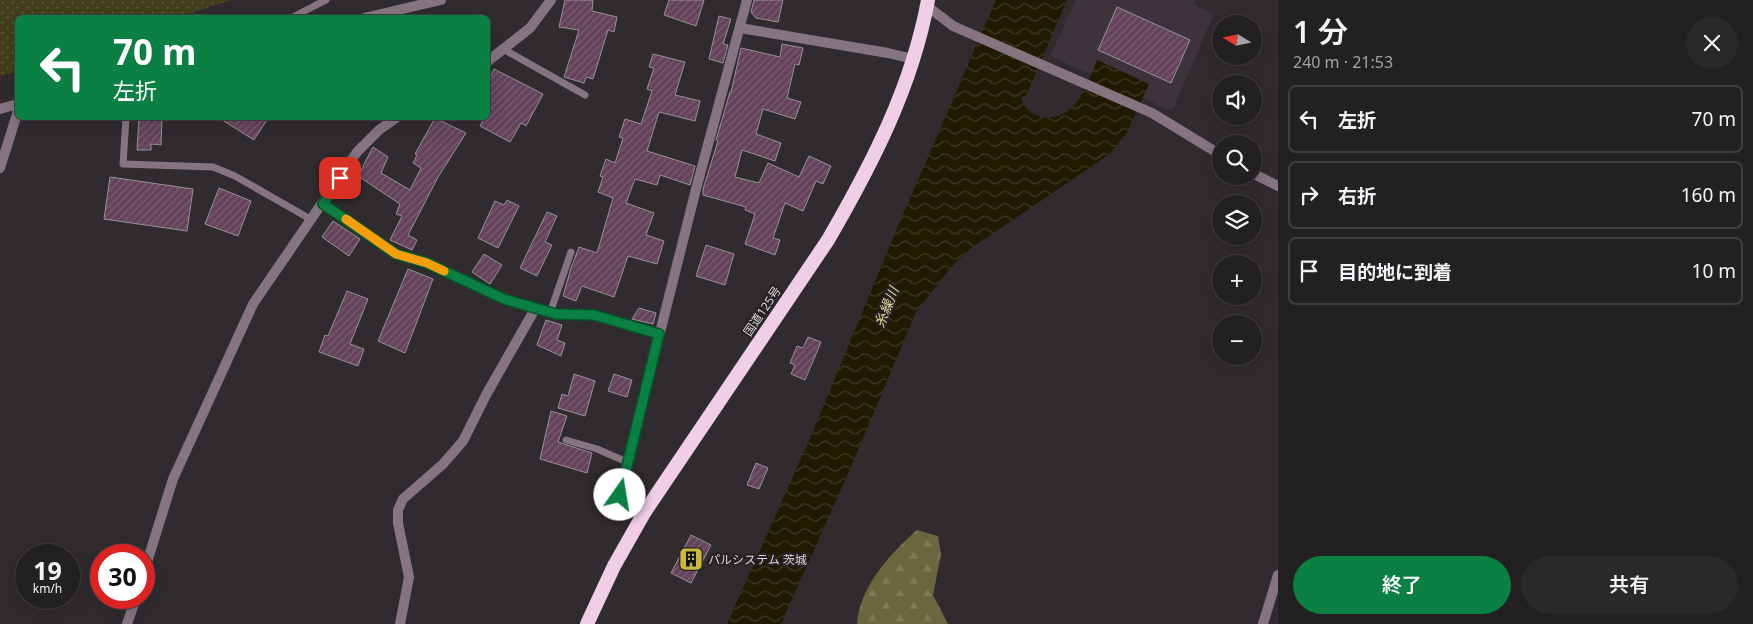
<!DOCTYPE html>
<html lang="ja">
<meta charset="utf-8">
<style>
body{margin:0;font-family:"Noto Sans","Noto Sans JP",sans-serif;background:#2b282a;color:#f1f3f6;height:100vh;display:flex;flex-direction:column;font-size:19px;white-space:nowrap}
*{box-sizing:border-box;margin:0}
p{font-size:16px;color:#a3a3a5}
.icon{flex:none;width:28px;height:28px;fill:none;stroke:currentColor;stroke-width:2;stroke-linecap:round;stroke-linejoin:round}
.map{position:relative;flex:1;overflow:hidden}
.panel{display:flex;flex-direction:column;background:#232022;width:475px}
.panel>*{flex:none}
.banner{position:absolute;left:15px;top:15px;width:475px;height:105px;border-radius:8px;box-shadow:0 5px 20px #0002,0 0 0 1px #403e40;background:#0b8043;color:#fff;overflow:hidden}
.needle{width:32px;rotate:280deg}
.fabs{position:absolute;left:1212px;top:15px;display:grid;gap:10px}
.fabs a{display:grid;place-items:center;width:50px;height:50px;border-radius:50%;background:#232022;box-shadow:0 5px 20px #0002,0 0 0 1px #403e40;font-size:25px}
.speed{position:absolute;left:15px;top:544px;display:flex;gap:10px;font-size:25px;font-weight:700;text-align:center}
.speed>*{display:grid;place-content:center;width:65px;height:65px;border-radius:50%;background:#232022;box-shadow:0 5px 20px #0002,0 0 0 1px #403e40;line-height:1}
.speed small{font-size:12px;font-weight:400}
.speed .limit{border:8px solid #d22;background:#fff;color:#111}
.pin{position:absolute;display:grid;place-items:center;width:42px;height:42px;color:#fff;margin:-21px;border-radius:10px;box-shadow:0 2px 8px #0006}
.me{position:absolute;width:55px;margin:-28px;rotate:13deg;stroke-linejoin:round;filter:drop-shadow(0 0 4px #0008)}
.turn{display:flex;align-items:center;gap:18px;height:105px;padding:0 15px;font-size:22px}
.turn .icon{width:65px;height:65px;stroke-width:2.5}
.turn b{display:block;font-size:35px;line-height:42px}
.round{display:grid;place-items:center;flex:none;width:52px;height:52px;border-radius:26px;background:#2b282a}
.headline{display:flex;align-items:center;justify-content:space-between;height:85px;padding:0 15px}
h1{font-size:30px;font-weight:600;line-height:38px}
.action{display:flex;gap:10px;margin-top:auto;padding:10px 15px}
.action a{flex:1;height:58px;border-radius:30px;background:#0b8043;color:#fff;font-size:20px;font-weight:600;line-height:58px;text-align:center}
.action a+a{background:#2b282a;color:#f1f3f6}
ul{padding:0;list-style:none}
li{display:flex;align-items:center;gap:15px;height:68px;margin:0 10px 8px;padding:0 5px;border:2px solid #403e40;border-radius:8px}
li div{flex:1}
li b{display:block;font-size:19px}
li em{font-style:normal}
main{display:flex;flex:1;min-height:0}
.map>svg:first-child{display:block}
</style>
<main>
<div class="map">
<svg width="1278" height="624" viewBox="0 0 1278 624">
<defs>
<pattern id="grass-dots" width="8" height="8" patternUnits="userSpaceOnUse" patternTransform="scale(1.25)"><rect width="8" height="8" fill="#433f1b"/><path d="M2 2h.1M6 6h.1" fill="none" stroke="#5e5a3c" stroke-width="1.8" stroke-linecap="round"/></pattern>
<pattern id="forest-firs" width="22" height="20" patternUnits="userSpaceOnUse" patternTransform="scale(1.25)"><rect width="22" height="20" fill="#6a663e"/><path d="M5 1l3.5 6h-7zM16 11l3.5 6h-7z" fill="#7f7b59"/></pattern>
<pattern id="water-waves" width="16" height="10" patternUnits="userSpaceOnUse" patternTransform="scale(1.25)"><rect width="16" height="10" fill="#1e1b00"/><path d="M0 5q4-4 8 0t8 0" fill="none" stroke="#3e3c25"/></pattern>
<pattern id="building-hatch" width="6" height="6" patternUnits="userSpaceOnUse" patternTransform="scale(1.25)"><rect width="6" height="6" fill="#63425a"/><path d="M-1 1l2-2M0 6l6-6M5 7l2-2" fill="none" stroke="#795d71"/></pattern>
</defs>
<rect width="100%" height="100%" fill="#2f2b2e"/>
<path fill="#3d333a" d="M1076,0H1195V5L1214,14L1172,111L1050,56Z"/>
<path fill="url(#grass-dots)" d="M0,0H231L179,17L18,18L17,71L0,76Z"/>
<path fill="url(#forest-firs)" d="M917,530L938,536L941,554L933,595L948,624H857C860,586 890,554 917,530Z"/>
<path fill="url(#water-waves)" d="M996,0H1067L1026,96L1021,97C1024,108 1031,115 1042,117C1076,122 1087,85 1097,60L1149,84L1127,132L1110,154L970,249L952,266L916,312L854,460L781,624H727L812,434L890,245Z"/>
<path fill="url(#building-hatch)" stroke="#989397" d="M565,0H593L592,11L617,17L614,32L608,30L593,79L586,77L584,83L564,77L579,30L559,27Z
M669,0H704L696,26L664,15Z
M754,0H783L778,22L756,18L751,12Z
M1117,7L1190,40L1171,83L1098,50Z
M719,16L731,19L723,44L728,45L723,63L709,59Z
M782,44L803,48L799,65L795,64L787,98L801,102L795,119L763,109L756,134L781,143L775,161L742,150L735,177L759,183L768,163L799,177L809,156L831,166L823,184L816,181L803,211L785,203L773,238L780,240L775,255L745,244L755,214L745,210L746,207L703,195V189L718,141L716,140L730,92H731L741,48L780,57Z
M653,54L685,62L675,95L700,101L695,121L659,112L647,151L695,166L690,185L660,175L657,185L635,179L626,203L654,213L646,235L664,241L657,264L628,256L614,297L582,286L576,301L563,296L571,268L579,247L597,253L613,198L598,192L603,177L600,176L606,159L615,163L623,138L619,137L625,119L641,124L652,91L647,89L654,68L649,67Z
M494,69L543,94L526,126L521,123L510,142L480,126L484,118H488V81Z
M139,118H162L161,145L151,144V150H137Z
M219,118H268L254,140Z
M435,118L466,133L438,177L408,235L417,240L412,250L390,240L402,216L396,214L400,204L358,176L373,147L388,157L381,173L410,190L421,168L413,163L417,155L415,154Z
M110,177L193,189L187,231L104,219Z
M219,188L251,201L238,236L205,224Z
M507,200L519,206L498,248L478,238L495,201L504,205Z
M547,212L557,216L545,242L552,245L537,276L520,268Z
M333,221L360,239L349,256L322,237Z
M706,245L734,254L725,285L696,276Z
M484,254L502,265L490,284L472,272Z
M408,269L433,279L405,353L378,341Z
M347,291L368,299L350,344L364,349L358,366L319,352L325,335L328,336Z
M639,308L656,313L653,324L632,319Z
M546,320L562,325L557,340L565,343L561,356L537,345Z
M808,337L821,342L805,380L791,374L795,365L790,363L797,346L803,348Z
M574,374L595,381L585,416L558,408L562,394L568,396Z
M614,374L632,380L627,397L608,391Z
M551,411L567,416L558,442L592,453L587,473L540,459Z
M756,463L768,468L759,489L747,485Z
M691,535L711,545L691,583L671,573Z"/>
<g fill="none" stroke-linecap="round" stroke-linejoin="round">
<path stroke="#867581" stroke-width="7" d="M291,18L326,0
M503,49L585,95
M126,118L123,164L213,167L235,176L312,220
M550,313L571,252
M566,440L597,449L627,462"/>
<path stroke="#867581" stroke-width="10" d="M927,6L953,26L1152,113L1221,155
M740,28L888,53L913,59
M488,61L530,28L551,0
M0,168L18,111
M1254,174L1278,186
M323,204L396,254L427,263L504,299L556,314L594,315L659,334
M644,513L621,496L620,492L696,189L747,0
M144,572L173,479L253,304L357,152L379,130L396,118
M127,624L136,598
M400,624L409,577L398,523V510L403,499L443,464L463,441L486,395L535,309
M1263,624L1278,575"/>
<path stroke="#867581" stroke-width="10" d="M364,18L441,0
M0,109L18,104"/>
<path stroke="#f0cee6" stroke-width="14" d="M587,624L614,566L644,513L828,240C872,164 912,87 928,0"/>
</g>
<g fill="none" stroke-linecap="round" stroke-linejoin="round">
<g stroke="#07532c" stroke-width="12">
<path id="route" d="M340,178L323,204L396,254L427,263L504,299L556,314L594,315L659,334L620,495"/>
</g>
<use href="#route" stroke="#0b8043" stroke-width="9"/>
<path stroke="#f59e0b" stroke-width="9" d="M346,219L396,254L427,263L444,271"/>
</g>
<defs>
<g id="building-square" transform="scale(1.25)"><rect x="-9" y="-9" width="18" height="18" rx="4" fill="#c8bb3b" stroke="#262124"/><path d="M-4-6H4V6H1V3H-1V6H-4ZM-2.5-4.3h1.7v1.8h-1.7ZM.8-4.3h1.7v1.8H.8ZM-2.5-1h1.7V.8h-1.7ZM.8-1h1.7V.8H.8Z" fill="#111"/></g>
</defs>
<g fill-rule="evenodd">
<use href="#building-square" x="691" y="559"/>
</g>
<g text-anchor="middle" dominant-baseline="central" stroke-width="4" stroke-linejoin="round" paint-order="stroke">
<g font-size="12" fill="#dedbdd" stroke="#262124">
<text transform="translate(762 311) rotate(-56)">国道125号</text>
</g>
<g font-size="12" fill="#dedbdd" stroke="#262124" text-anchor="start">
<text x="708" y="559">パルシステム 茨城</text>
</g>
<g font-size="14" font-style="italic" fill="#e0d995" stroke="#262124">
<text transform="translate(886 307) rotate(-68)">糸繰川</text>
</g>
</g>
</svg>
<div class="fabs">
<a><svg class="needle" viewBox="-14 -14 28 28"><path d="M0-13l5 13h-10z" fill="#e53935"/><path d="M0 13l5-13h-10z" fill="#a3a3a5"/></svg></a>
<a><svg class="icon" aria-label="sound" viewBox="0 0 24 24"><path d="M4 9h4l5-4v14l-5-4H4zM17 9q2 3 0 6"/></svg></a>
<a><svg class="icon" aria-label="search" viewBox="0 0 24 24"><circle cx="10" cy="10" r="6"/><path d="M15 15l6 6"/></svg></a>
<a><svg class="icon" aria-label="layers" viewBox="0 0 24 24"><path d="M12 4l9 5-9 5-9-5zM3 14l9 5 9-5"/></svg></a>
<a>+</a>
<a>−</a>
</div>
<div class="speed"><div>19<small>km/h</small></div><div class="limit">30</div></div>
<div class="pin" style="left:340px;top:178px;background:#d93025"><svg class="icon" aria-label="arrive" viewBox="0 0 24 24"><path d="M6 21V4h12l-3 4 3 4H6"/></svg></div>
<svg class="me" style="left:620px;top:495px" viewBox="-20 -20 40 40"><circle r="19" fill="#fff"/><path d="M0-13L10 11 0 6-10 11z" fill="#0b8043"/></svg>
<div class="banner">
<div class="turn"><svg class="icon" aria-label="left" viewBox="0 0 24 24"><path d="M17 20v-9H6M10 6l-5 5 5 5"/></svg><div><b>70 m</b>左折</div></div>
</div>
</div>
<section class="panel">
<div class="headline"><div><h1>1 分</h1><p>240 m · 21:53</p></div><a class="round"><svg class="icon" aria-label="close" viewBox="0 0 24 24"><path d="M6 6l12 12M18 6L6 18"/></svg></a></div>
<ul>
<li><svg class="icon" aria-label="left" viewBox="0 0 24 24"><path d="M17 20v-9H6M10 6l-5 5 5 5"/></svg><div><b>左折</b></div><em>70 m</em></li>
<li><svg class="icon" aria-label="right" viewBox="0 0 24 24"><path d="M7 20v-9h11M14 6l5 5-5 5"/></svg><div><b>右折</b></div><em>160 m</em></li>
<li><svg class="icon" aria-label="arrive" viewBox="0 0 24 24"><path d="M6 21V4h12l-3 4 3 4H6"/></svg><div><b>目的地に到着</b></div><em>10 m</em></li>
</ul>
<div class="action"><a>終了</a><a>共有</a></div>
</section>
</main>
